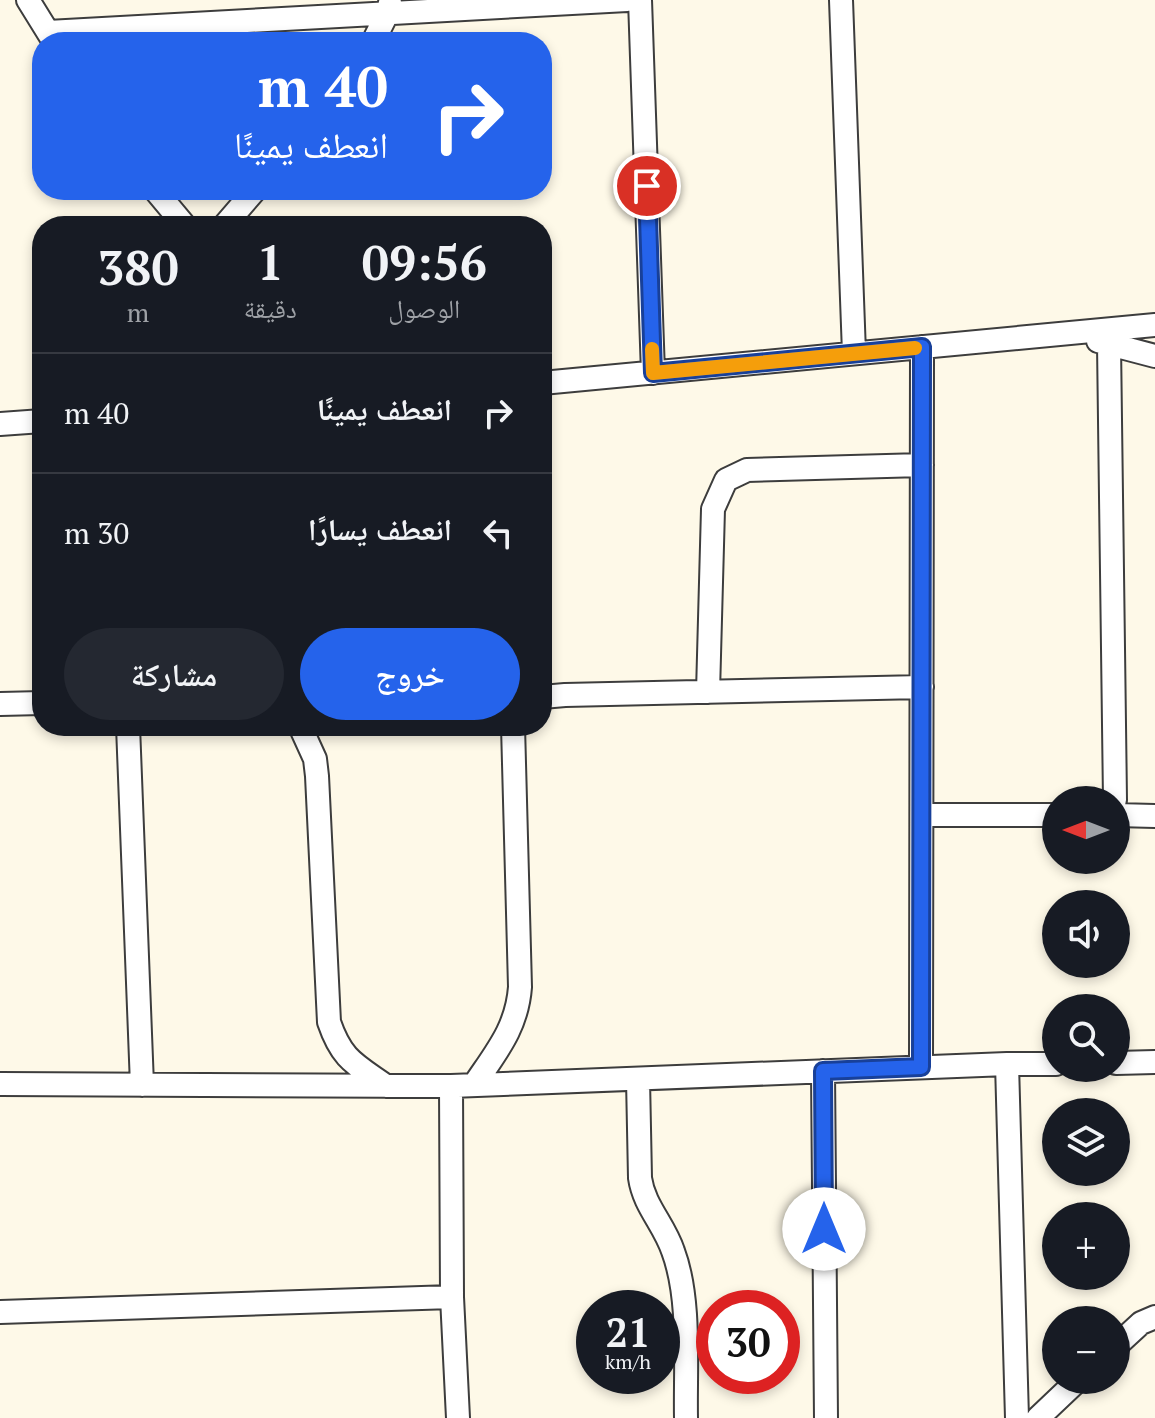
<!DOCTYPE html>
<html lang="ar">
<meta charset="utf-8">
<style>
body{margin:0;font-family:"PT Serif","Noto Naskh Arabic",serif;background:#242831;color:#f1f3f6;direction:rtl;height:100vh;display:flex;flex-direction:column;font-size:30px;white-space:nowrap}
*{box-sizing:border-box;margin:0}
p{font-size:26px;color:#9ea1a6}
.icon{flex:none;width:44px;height:44px;fill:none;stroke:currentColor;stroke-width:2;stroke-linecap:round;stroke-linejoin:round}
.map{position:relative;flex:1;overflow:hidden;direction:ltr}
.drawer{position:absolute;left:32px;top:216px;width:520px;height:520px;display:flex;flex-direction:column;background:#171b24;border-radius:32px;box-shadow:0 4px 12px #0003;direction:rtl}
.drawer>*{flex:none}
.guide{position:absolute;left:32px;top:32px;width:520px;height:168px;border-radius:32px;box-shadow:0 4px 12px #0003;direction:rtl;background:#2563eb;color:#fff;overflow:hidden}
.needle{width:52px;rotate:270deg}
.controls{position:absolute;left:1042px;top:786px;display:grid;gap:16px}
.controls a{display:grid;place-items:center;width:88px;height:88px;border-radius:50%;background:#171b24;box-shadow:0 4px 12px #0003;font-size:40px}
.speed{position:absolute;left:576px;top:1290px;display:flex;gap:16px;font-size:40px;font-weight:700;text-align:center}
.speed>*{display:grid;place-content:center;width:104px;height:104px;border-radius:50%;background:#171b24;box-shadow:0 4px 12px #0003;line-height:1}
.speed small{font-size:20px;font-weight:400}
.speed .limit{border:12px solid #d22;background:#fff;color:#111}
.pin{position:absolute;display:grid;place-items:center;width:68px;height:68px;color:#fff;margin:-34px;border:4px solid #fff;border-radius:50%;box-shadow:0 2px 8px #0007}
.me{position:absolute;width:88px;margin:-44px;rotate:0deg;stroke-linejoin:round;filter:drop-shadow(0 0 6px #0008)}
.turn{display:flex;align-items:center;gap:28px;height:168px;padding:0 32px;font-size:36px}
.turn .icon{width:104px;height:104px;stroke-width:2.5}
.turn b{display:block;font-size:56px;line-height:68px}
.eta{display:flex;justify-content:space-evenly;align-items:center;height:136px;text-align:center}
.eta b{font-size:48px;font-weight:600;line-height:56px}
.cta{display:flex;gap:16px;margin-top:auto;padding:16px 32px}
.cta a{flex:1;height:92px;border-radius:48px;background:#2563eb;color:#fff;font-size:32px;font-weight:600;line-height:92px;text-align:center}
.cta a+a{background:#242831;color:#f1f3f6}
ul{padding:0;list-style:none}
li{display:flex;align-items:center;gap:24px;height:120px;padding:0 32px;border-top:2px solid #363941}
li div{flex:1}
li b{display:block;font-size:30px}
li em{font-style:normal}
.map>svg:first-child{display:block}
</style>
<div class="map">
<svg width="1155" height="1418" viewBox="0 0 1155 1418">
<rect width="100%" height="100%" fill="#fef9e8"/>
<g fill="none" stroke-linecap="round" stroke-linejoin="round">
<g stroke="#3d3d3d" stroke-width="26">
<path id="street" d="M28,0L54,42
M640,0L653,373
M841,0L854,353
M48,32L627,0
M373,42L387,14L390,3
M155,190L185,226
M224,226L255,190
M1098,341L1155,356
M1109,344L1115,800
M542,383L1155,325
M0,424L42,421
M708,692L713,509L726,480L747,470L922,465
M542,697L565,695L922,687
M0,704L42,703
M128,726L142,1085
M300,726L315,759L317,776L329,1022C342,1060 355,1064 386,1086
M922,815H1056
M1116,815L1155,816
M1116,1063L1155,1062
M1007,1064L1017,1418
M921,1067L922,347
M823,1071L826,1418
M638,1079L640,1178C644,1206 664,1224 673,1251C691,1299 685,1366 686,1418
M0,1084L451,1086L1007,1064H1056
M474,1085C496,1052 517,1028 520,987L513,726
M451,1086L452,1297L458,1418
M0,1312L452,1297
M1116,1346L1141,1323L1155,1317
M1038,1418L1078,1380"/>
</g>
<use href="#street" stroke="#fff" stroke-width="22"/>
</g>
<g fill="none" stroke-linecap="round" stroke-linejoin="round">
<g stroke="#184099" stroke-width="20">
<path id="route" d="M647,186L653,373L922,347L921,1067L823,1071L824,1229"/>
</g>
<use href="#route" stroke="#2563eb" stroke-width="14"/>
<path stroke="#f59e0b" stroke-width="14" d="M652,349L653,373L915,348"/>
</g>
</svg>
<div class="controls">
<a><svg class="needle" viewBox="-14 -14 28 28"><path d="M0-13l5 13h-10z" fill="#e53935"/><path d="M0 13l5-13h-10z" fill="#9ea1a6"/></svg></a>
<a><svg class="icon" aria-label="sound" viewBox="0 0 24 24"><path d="M4 9h4l5-4v14l-5-4H4zM17 9q2 3 0 6"/></svg></a>
<a><svg class="icon" aria-label="search" viewBox="0 0 24 24"><circle cx="10" cy="10" r="6"/><path d="M15 15l6 6"/></svg></a>
<a><svg class="icon" aria-label="layers" viewBox="0 0 24 24"><path d="M12 4l9 5-9 5-9-5zM3 14l9 5 9-5"/></svg></a>
<a>+</a>
<a>−</a>
</div>
<div class="speed"><div>21<small>km/h</small></div><div class="limit">30</div></div>
<div class="pin" style="left:647px;top:186px;background:#d93025"><svg class="icon" aria-label="arrive" viewBox="0 0 24 24"><path d="M6 21V4h12l-3 4 3 4H6"/></svg></div>
<svg class="me" style="left:824px;top:1229px" viewBox="-20 -20 40 40"><circle r="19" fill="#fff"/><path d="M0-13L10 11 0 6-10 11z" fill="#2563eb"/></svg>
<div class="guide">
<div class="turn"><svg class="icon" aria-label="right" viewBox="0 0 24 24"><path d="M7 20v-9h11M14 6l5 5-5 5"/></svg><div><b>40 m</b>انعطف يمينًا</div></div>
</div>
<section class="drawer">
<div class="eta">
<div><b>09:56</b><p>الوصول</p></div>
<div><b>1</b><p>دقيقة</p></div>
<div><b>380</b><p>m</p></div>
</div>
<ul>
<li><svg class="icon" aria-label="right" viewBox="0 0 24 24"><path d="M7 20v-9h11M14 6l5 5-5 5"/></svg><div><b>انعطف يمينًا</b></div><em>40 m</em></li>
<li><svg class="icon" aria-label="left" viewBox="0 0 24 24"><path d="M17 20v-9H6M10 6l-5 5 5 5"/></svg><div><b>انعطف يسارًا</b></div><em>30 m</em></li>
</ul>
<div class="cta"><a>خروج</a><a>مشاركة</a></div>
</section>
</div>
